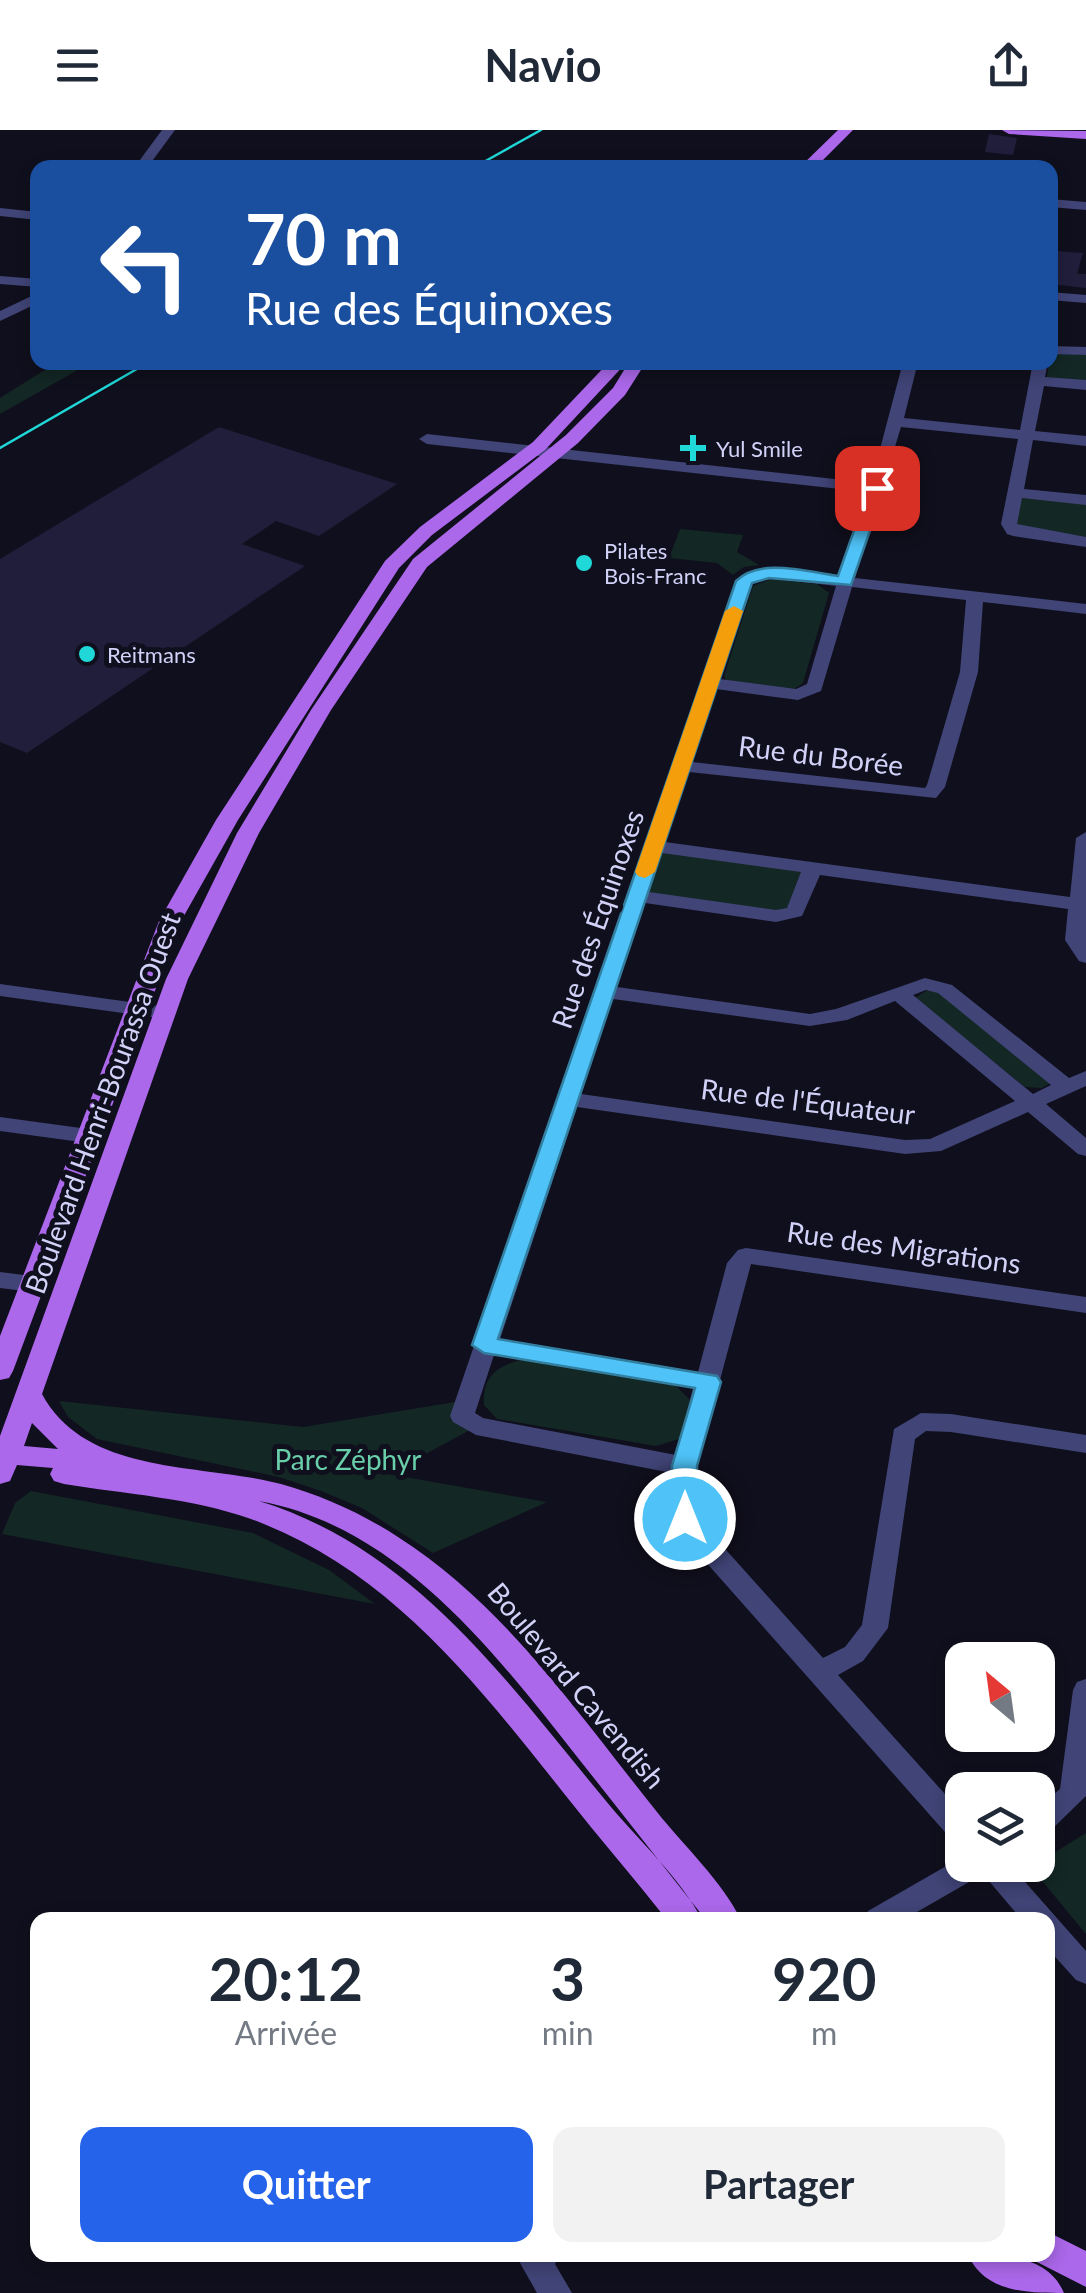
<!DOCTYPE html>
<html lang="fr">
<meta charset="utf-8">
<style>
body{margin:0;font-family:Lato,sans-serif;background:#f2f2f3;color:#1f2937;height:100vh;display:flex;flex-direction:column;font-size:38px;white-space:nowrap}
*{box-sizing:border-box;margin:0}
p{font-size:32px;color:#747a83}
.icon{flex:none;width:55px;height:55px;fill:none;stroke:currentColor;stroke-width:2;stroke-linecap:round;stroke-linejoin:round}
.map{position:relative;flex:1;overflow:hidden}
.drawer{position:absolute;left:30px;top:1782px;width:1025px;height:350px;display:flex;flex-direction:column;background:#fff;border-radius:20px;box-shadow:0 5px 15px #0003}
.drawer>*{flex:none}
.guide{position:absolute;left:30px;top:30px;width:1028px;height:210px;border-radius:20px;box-shadow:0 5px 15px #0003;background:#1a4fa0;color:#fff;overflow:hidden}
.needle{width:65px;rotate:331deg}
.controls{position:absolute;left:945px;top:1512px;display:grid;gap:20px}
.controls a{display:grid;place-items:center;width:110px;height:110px;border-radius:20px;background:#fff;box-shadow:0 5px 15px #0003;font-size:50px}
.pin{position:absolute;display:grid;place-items:center;width:85px;height:85px;color:#fff;margin:-42px;border-radius:20px;box-shadow:0 5px 15px #0006}
.me{position:absolute;width:110px;margin:-55px;rotate:0deg;stroke-linejoin:round;filter:drop-shadow(0 0 8px #0008)}
.turn{display:flex;align-items:center;gap:35px;height:210px;padding:0 50px;font-size:45px}
.turn .icon{width:130px;height:130px;stroke-width:2.5}
.turn b{display:block;font-size:70px;line-height:85px}
.eta{display:flex;justify-content:space-evenly;align-items:center;height:170px;text-align:center}
.eta b{font-size:60px;font-weight:700;line-height:70px}
.primary-button{display:flex;gap:20px;margin-top:auto;padding:20px 50px}
.primary-button a{flex:1;height:115px;border-radius:20px;background:#2563eb;color:#fff;font-size:40px;font-weight:700;line-height:115px;text-align:center}
.primary-button a+a{background:#f2f2f3;color:#1f2937}
header{display:flex;justify-content:space-between;align-items:center;height:130px;padding:0 50px;background:#fff;font-size:45px;font-weight:700}
.map>svg:first-child{display:block}
</style>
<header><svg class="icon" aria-label="menu" viewBox="0 0 24 24"><path d="M4 6h16M4 12h16M4 18h16"/></svg>Navio<svg class="icon" aria-label="share" viewBox="0 0 24 24"><path d="M12 15V3M7 8l5-5 5 5M5 13v7h14v-7"/></svg></header>
<div class="map">
<svg width="1086" height="2163" viewBox="0 0 1086 2163">
<rect width="100%" height="100%" fill="#100f1d"/>
<path fill="#132724" d="M1062,223L1086,225V252L1047,247L1050,225Z
M56,233H90L0,284V268Z
M1015,363L1086,370V412L1013,401Z
M680,399L743,405L737,422L759,435L744,437L733,445L717,433L669,428Z
M771,449L817,454L829,463L803,553L793,560L726,550L724,546L753,456Z
M654,716L812,739L795,782L637,766Z
M929,859L940,862L1050,953L1042,958L1025,957L915,868Z
M520,1230L675,1255L692,1272L682,1308L656,1316L497,1289L484,1275C482,1245 499,1236 520,1230Z
M59,1271L303,1297L455,1272L470,1300L388,1344L547,1372L433,1423L362,1378L321,1361L279,1347L97,1309L68,1287Z
M31,1361L253,1403L329,1440L375,1474L2,1404L15,1373Z
M1086,1703V1804L1038,1746L1044,1729Z"/>
<path fill="#211e3c" d="M989,4L1017,8L1013,25L985,22Z
M1056,121L1083,123L1077,144H1086V158L1050,154Z
M219,297L397,354L319,406L276,391L242,414L305,436L27,623L0,612V429Z"/>
<g fill="none" stroke-linecap="round" stroke-linejoin="round">
<path fill="#404476" fill-rule="evenodd" d="M162,0H175L147,38H134Z
M1050,69L1086,72V80L1050,77Z
M0,78L38,82V90L0,86Z
M0,146L38,149V157L0,154Z
M1050,162L1086,165V173L1050,170Z
M38,163V173L0,191V181Z
M1050,216L1086,217V225L1050,224Z
M903,232H918L904,288L1020,300L1033,232H1048L1045,247L1086,250V260L1044,256L1035,301L1086,306V316L1033,310L1024,359L1086,365V375L1022,368L1017,394L1086,407V417L1013,406L1007,404L1001,394L1018,309L901,297L855,448L1086,474V484L983,472L978,542L945,657L936,668L689,642L665,712L1070,767L1076,708L1086,702V833L1079,831L1065,810L1068,779L820,745L802,786L776,792L645,773L617,857L810,884L836,879L925,848L952,855L1069,948L1086,941V956L1046,974L1086,1008V1026L1078,1024L1028,982L941,1021L905,1024L577,977L500,1209L698,1242L727,1133L738,1120L746,1118L1086,1167V1183L751,1134L697,1336L696,1380L701,1392L823,1528L845,1517L862,1495L894,1299L921,1283L951,1284L1086,1305V1323L951,1302L926,1301L915,1309L888,1498L863,1531L838,1545L962,1683V1714L952,1710L681,1404L670,1380L672,1343L476,1305L453,1292L450,1286L736,451C759,427 808,442 839,446L868,362L427,314L419,309L427,304L871,353ZM769,448L836,456L807,554L796,559L720,549L752,453ZM852,457L966,470L960,542L927,655L925,658L692,632L716,559L798,570L821,561ZM662,723L801,742L787,778L776,780L649,762ZM926,860L938,863L1051,955L1033,964L913,865ZM613,869L810,896L847,890L895,871L1015,971L930,1009L905,1010L581,964ZM494,1225L693,1258L676,1325L483,1288L475,1283Z
M0,854L166,877L176,883L166,889L0,866Z
M0,987L88,999L99,1006L88,1013L0,1001Z
M0,1142L32,1146L44,1154L32,1162L0,1158Z
M1086,1549V1666L1048,1703L1038,1707V1678L1060,1659L1073,1560L1077,1552Z
M962,1727V1735H1010L1086,1821V1854L1076,1850L1048,1819V1790H1022L983,1744L903,1790H864L868,1781Z
M523,2125H559L555,2134L572,2163H537L520,2133Z"/>
<path fill="#ab68ea" fill-rule="evenodd" d="M838,0H853L815,38H799Z
M1002,0L1086,1V9L1009,4Z
M609,232H627L545,320L432,405L399,438L238,690L181,791L13,1241L9,1248L0,1250V1206L159,791L216,690L385,431L420,397L533,312Z
M629,232H646L625,265L578,313L427,437L331,580L259,703L188,849L42,1264C86,1346 201,1333 281,1354C321,1365 363,1384 398,1407C505,1475 579,1585 657,1682C684,1716 722,1751 741,1790H706C663,1736 621,1682 578,1628C495,1523 400,1397 259,1371C415,1419 507,1552 606,1671C635,1707 682,1749 702,1790H667C634,1748 599,1708 566,1666C477,1554 390,1440 251,1389C192,1368 125,1364 64,1354L54,1351L50,1344L53,1338L17,1335L10,1351L0,1354V1306L166,849L237,703L311,580L413,429L566,305L613,258ZM32,1293L58,1319L24,1316Z
M1048,2102L1086,2121V2157L1035,2131L1033,2125H1048Z
M968,2125C1003,2125 1048,2125 1064,2163C1029,2163 985,2163 968,2125Z"/>
<path stroke="#1fd8d7" stroke-width="2.5" d="M473,38L541,0
M0,318L149,232"/>
</g>
<path fill="#4fc3f7" stroke="#337fa1" stroke-width="2.5" d="M877,353L885,358L851,455L769,448L752,453L498,1209L717,1246L721,1252L697,1336L698,1389L694,1396H676L672,1389V1336L695,1258L484,1223L472,1215L736,451C760,427 808,442 838,446L869,358Z"/>
<path fill="#f59e0b" d="M734,476L743,481L655,742L645,748L638,746L635,742L725,481Z"/>
<g fill="#1fd8d7" stroke="#100f1d" stroke-width="4">
<path d="M688 303h10v10h10v10h-10v10h-10v-10h-10v-10h10z"/>
<circle cx="584" cy="433" r="10"/>
<circle cx="87" cy="524" r="10"/>
</g>
<g text-anchor="middle" dominant-baseline="central" stroke-width="10" stroke-linejoin="round" paint-order="stroke">
<g font-size="22" fill="#d2d2f9" stroke="#100f1d" text-anchor="start">
<text x="716" y="318">Yul Smile</text>
<text x="604" y="420">Pilates<tspan x="604" dy="25">Bois-Franc</tspan></text>
<text x="107" y="524">Reitmans</text>
</g>
<g font-size="28" fill="#d2d2f9" stroke="#100f1d">
<text transform="translate(821 625) rotate(7)">Rue du Borée</text>
<text transform="translate(597 789) rotate(-71)">Rue des Équinoxes</text>
<text transform="translate(808 971) rotate(7)">Rue de l'Équateur</text>
<text transform="translate(102 973) rotate(-70)">Boulevard Henri-Bourassa Ouest</text>
<text transform="translate(904 1117) rotate(8)">Rue des Migrations</text>
<text transform="translate(577 1555) rotate(50)">Boulevard Cavendish</text>
</g>
<g font-size="28" fill="#69ceaa" stroke="#100f1d">
<text x="348" y="1329">Parc Zéphyr</text>
</g>
</g>
</svg>
<div class="controls">
<a><svg class="needle" viewBox="-14 -14 28 28"><path d="M0-13l5 13h-10z" fill="#e53935"/><path d="M0 13l5-13h-10z" fill="#747a83"/></svg></a>
<a><svg class="icon" aria-label="layers" viewBox="0 0 24 24"><path d="M12 4l9 5-9 5-9-5zM3 14l9 5 9-5"/></svg></a>
</div>
<div class="pin" style="left:877px;top:358px;background:#d93025"><svg class="icon" aria-label="arrive" viewBox="0 0 24 24"><path d="M6 21V4h12l-3 4 3 4H6"/></svg></div>
<svg class="me" style="left:685px;top:1389px" viewBox="-20 -20 40 40"><circle r="17" fill="#4fc3f7" stroke="#fff" stroke-width="3"/><path d="M0-11L8 9 0 5-8 9z" fill="#fff"/></svg>
<div class="guide">
<div class="turn"><svg class="icon" aria-label="left" viewBox="0 0 24 24"><path d="M17 20v-9H6M10 6l-5 5 5 5"/></svg><div><b>70 m</b>Rue des Équinoxes</div></div>
</div>
<section class="drawer">
<div class="eta">
<div><b>20:12</b><p>Arrivée</p></div>
<div><b>3</b><p>min</p></div>
<div><b>920</b><p>m</p></div>
</div>
<div class="primary-button"><a>Quitter</a><a>Partager</a></div>
</section>
</div>
